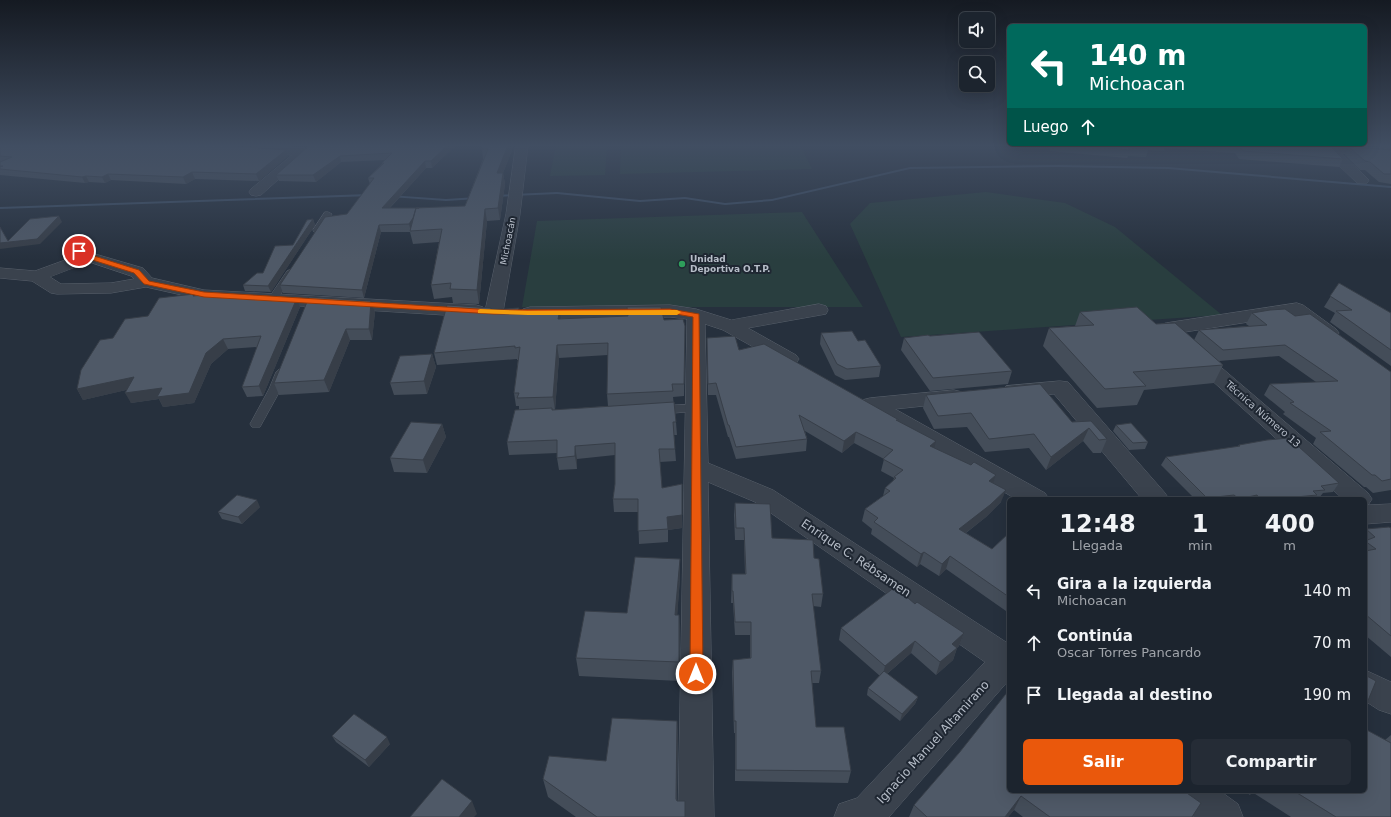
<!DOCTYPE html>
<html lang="es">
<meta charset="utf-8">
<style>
body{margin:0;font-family:"DejaVu Sans",sans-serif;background:#252c36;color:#f1f3f6;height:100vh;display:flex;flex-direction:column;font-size:15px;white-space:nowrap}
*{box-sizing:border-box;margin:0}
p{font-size:13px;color:#a0a4aa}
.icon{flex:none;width:22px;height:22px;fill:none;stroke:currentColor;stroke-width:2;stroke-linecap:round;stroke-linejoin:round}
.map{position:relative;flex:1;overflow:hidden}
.details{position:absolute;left:1007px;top:497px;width:360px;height:296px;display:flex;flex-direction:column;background:#1c242e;border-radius:6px;box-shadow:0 4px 16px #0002,0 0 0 1px #3a414a}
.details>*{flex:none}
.banner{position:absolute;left:1007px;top:24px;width:360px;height:122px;border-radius:6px;box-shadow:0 4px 16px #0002,0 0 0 1px #3a414a;background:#00695c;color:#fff;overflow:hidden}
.tools{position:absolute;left:959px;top:12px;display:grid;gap:8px}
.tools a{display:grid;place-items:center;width:36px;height:36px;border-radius:6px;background:#1c242e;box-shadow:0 4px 16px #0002,0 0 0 1px #3a414a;font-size:20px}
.pin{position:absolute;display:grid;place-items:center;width:34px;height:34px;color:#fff;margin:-17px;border:2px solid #fff;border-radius:50%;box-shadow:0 1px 4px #0007}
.me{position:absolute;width:44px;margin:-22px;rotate:0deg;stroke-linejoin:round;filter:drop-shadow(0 0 3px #0008)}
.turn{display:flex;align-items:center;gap:14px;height:84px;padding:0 16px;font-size:18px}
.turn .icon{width:52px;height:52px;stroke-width:2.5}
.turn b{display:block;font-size:28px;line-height:34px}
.then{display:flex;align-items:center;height:38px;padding:0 16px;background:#0003;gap:8px;font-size:15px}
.eta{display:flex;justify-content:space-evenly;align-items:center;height:68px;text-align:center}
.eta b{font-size:24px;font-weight:700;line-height:28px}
.cta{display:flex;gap:8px;margin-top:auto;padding:8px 16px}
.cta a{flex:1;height:46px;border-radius:6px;background:#ea580c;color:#fff;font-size:16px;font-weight:700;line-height:46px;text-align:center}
.cta a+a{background:#252c36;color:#f1f3f6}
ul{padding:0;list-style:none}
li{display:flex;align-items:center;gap:12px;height:52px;padding:0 16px}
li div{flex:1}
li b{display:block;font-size:15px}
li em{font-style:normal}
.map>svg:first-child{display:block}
</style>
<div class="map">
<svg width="1391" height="817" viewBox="0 0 1391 817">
<rect width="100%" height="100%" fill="#26303d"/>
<path fill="#293e3f" d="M556,145H607L605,175L550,176Z
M621,145H800L812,169L620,174Z
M986,192L1065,203L1115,227L1222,315L901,337L850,224L870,203Z
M802,212L863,307H522L537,221Z"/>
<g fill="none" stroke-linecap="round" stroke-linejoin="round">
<path fill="#3d4e64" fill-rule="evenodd" d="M1058,165L1168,167L1391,186V188L1168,169L1058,167L910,169L772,201L725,205L685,199L640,202L557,194L495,197L493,196L495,195L557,192L640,200L685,197L725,203L772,199L910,167Z
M369,194L371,195V196L0,209V207Z
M389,195L446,199L477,197L479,198L477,199L446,201L391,197H389Z"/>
<g stroke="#58606b" stroke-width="1">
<path id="lane" d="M325,212H328L332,214L320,232H314L313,230Z
M290,270L295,273L276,301L273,302L270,301L268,299L287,271Z
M282,369L286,370L288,372L281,389L260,427H252L250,424L269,389L276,372L278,370Z
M696,404L700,405L702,408L700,411L660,414L656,413L654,410L656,407L660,406Z"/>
</g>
<g stroke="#58606b" stroke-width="1">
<path id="street" d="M200,145H264L303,148L307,149L309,152L261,195L256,196L251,195L249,192L251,189L292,155L206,149Z
M516,145H528L520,214L503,312L501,316L494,318L487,316L485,312L483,315L476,317L204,300L146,287L111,293L57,294L51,293L32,281L0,278V268L35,271L76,256L71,251L76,240L82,238L88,240L90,243L88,249L95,254L143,268L152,278L204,290L476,305L483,307L485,311L506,214ZM89,262L131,276L134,279L111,283L61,284L50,277Z
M1281,145H1341L1391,149V157L1341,153L1369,180L1367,183H1357L1325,152L1287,149Z
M1297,303L1303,305L1336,329L1339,333L1336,337C1320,341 1306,324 1293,315L1166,335L1159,333L1156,329L1159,325L1166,323Z
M819,304L826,306L828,310L826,314L748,328L796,355L799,359L796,363L789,365L782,363L723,330L705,324L708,463L773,490L1009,644V680L889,817H834L839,804L857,798L985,662L755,502L708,482L714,817H678L687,319L670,317L530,319L523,317L521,313L523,309L530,307L670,305L696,309L731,320Z
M1195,349L1202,351L1368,493L1372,499L1368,505L1391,504V522L1365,524V499H1343L1188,359L1185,355L1188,351Z
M1060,381L1068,382L1165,493L1169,499H1142L1054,394L1014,397L1006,396L1003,391L1006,386Z
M954,390L962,392L965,397L962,402L895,409L1045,493L1049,499H1016L862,410L859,405L862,400L870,398Z
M1365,670L1391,682V714L1379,710L1365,701Z
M1171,791H1220L1238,804L1243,817H1194L1176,804Z"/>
</g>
<use href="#lane" fill="#3a424d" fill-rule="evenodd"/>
<use href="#street" fill="#3a424d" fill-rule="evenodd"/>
</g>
<path fill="#444d59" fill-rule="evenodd" d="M0,145L288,156L259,181L195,179L186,184L111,180L105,183L89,182L85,183L0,175Z
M287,145H301L299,146Z
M310,145H456L432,168H426L390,208H419L465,206L483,159L482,149V145H514L503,173L505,184L500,220L487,221L479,304L453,303L452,297L434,299L431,285L439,242L413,244L410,232H381L364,298L283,293L280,285L347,214L370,184L368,178L382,164V163L386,160L341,162L316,182L279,181L276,175Z
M1040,145H1329L1343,159L1339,167L1239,159L1235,153L1165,148L1164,151L1148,150L1146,157L1128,156L1127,158L1050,151L1049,146Z
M1363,145H1391V148Z
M1349,147L1391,150V184L1379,182L1365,170H1360L1345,155Z
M313,219L315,225L271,292L245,291L243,285L263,273L293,245Z
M1339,283L1391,313V366L1330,322L1335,313L1324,307Z
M195,296L297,298L300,307L263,396L247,397L242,387L257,347L228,349L211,364L194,403L163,407L159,399L131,403L126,390L83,400L77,389L113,338L148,316Z
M371,301L375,312L372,340H350L329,392L279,395L274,383Z
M627,307L664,320L685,338L684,396L673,397L676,422L677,435H674L676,461L660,462L662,488L682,484V528L668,530V542L639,544L638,512H614L613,499L615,484V455L577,459V469L559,470L557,458V453L509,455L507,442L519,410V406H516L514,393L518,360H517V359L437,365L434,353L491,308V309L519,311L561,319L628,316ZM608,355L607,394L608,406L555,410L559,358Z
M1080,312L1156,324L1194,340L1199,330L1249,326L1246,324L1252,313L1295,316L1391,372V490L1373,493L1366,487H1364L1313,444L1316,438L1283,414L1285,412L1264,395L1270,384L1316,382L1279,356L1219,361L1223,365L1214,383L1144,390L1137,405L1097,408L1043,346L1049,328L1075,326Z
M821,333L858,341L881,366L879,377L845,380L835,375L820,344Z
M707,338L739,350L899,420V422L934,448L971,465L996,475L993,483L1001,502L986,517L966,533L992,549L1009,533V608L1006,611L946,569L939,576L920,564L917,567L871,534L872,529L862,521L865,509L883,496L885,488L893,481L894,478L881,471L884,459L854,443L842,453L805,431L807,439L806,451L736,459L729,437H728L716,395H708Z
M904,338L1012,371L1008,384L930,391L901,350Z
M432,354L436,367L427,394L394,395L390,383Z
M926,395L1072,422L1091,421L1107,439L1101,453H1093L1083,441L1046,470L1029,448L985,452L967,427L934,429L923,408Z
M442,424L446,437L427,473L394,472L390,458Z
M1116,425L1148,442L1145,449L1129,450L1113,431Z
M1239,445L1339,483L1333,492L1323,493L1319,498L1314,499H1195L1161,465L1166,457L1237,447Z
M735,503L772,538L814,558L823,594L821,607L813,606L821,671L819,683H812L816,727L851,771L848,783L735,781V733H734L732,672L733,660L750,658V635H735L733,603H731L732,574H745L744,540H735L734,515Z
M260,507L242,524L222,519L218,512Z
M1391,528V657L1365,635V531L1366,529Z
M680,578L677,615H679L680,634L679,681L579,676L576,658Z
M915,604L964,633L959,646L957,648L953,660L936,675L911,653L887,674L918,697L915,704L900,721L867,695L868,688L880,676L839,640L841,628Z
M677,721L678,740L677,800L685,817H576L548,797L543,779L606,761Z
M1391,735V817H1291L1252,792L1250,795L1244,791H1365L1385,740Z
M332,736L390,744L369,767L336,742Z
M959,753L1192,817H1023L1014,810L1008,817H909L914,805Z"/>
<path fill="#373e48" d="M448,145H456L432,168L431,161Z
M508,145H514L503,173L505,184L500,220L498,208L497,173Z
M286,150L288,156L259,181L256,174Z
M340,156L341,162L316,182L313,175Z
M425,161L426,168L383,215L382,208Z
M192,172L195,179L186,184L183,177Z
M108,174L111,180L105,183L102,177Z
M86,176L89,182L85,183L82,177Z
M419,208L421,215L411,232L409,224Z
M485,209L487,221L479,304L477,290Z
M59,216L62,222L40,244L0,249V243L8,242Z
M313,219L315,225L271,292L268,286Z
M379,225L381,232L364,298L362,290Z
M297,298L300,307L263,396L259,386Z
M371,301L375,312L372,340L369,329Z
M560,310L561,322L558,319Z
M346,329L350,340L329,392L324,380Z
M223,339L228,349L211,364L194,403L163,407L159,399L131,403L125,393L162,388Z
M557,345L559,358L555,410L553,397Z
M432,354L436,367L427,394L424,381Z
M134,377L139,387L83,400L77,389Z
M442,424L446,437L427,473L423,460Z
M1089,428L1083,441L1046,470L1051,457Z
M856,432L854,443L842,453L844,441Z
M936,441L933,453L930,446Z
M575,446L577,459V469L575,456Z
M996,475L992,487L989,481Z
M682,484V528L668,530L667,517Z
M1006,490L1001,502L986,517L955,541L959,529Z
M1257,495L1254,499H1238Z
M257,500L260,507L242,524L238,517Z
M924,552L920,564L917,567L921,554Z
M950,556L946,569L939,576L942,564Z
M680,559V578L676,634L675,615Z
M1009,604V608L1006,611Z
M679,615L680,634L679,681Z
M964,633L959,646L947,656L952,644Z
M915,641L911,653L882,678L885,666Z
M957,648L953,660L936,675L940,662Z
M918,697L915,704L900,721L902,714Z
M677,721L678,740L676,817V799Z
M387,737L390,744L369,767L365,760Z
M1021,796L1014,810L1008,817H1005Z
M472,801L477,814L474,817H459Z"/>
<path fill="#4f5967" stroke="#373e48" d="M0,145H220L286,150L256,174L192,172L183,177L108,174L102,177L86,176L82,177L0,169V167L3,166H0V162L12,157L0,156Z
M310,145H448L431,161H425L382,208H419H416L413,218L409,224L379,225L362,290L280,285L325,217L347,214L374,178H368L384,163H382L392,153L340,156L313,175H276Z
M484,145H508L497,173H503L498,208L485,209L477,290L450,289L451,283L431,285L442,229L410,231L416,208L465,206L488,149H482Z
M1078,145H1147L1149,149L1128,147L1130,150Z
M1238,145H1329L1343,159L1243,151Z
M1349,147L1391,150V174H1384L1370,162L1365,161Z
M59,216L37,239L0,243V227L8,241L30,219Z
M313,219L268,286L243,285L257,273H263L275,246L293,245L307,220Z
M1339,283L1391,313V350L1336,311L1352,310L1330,296Z
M223,293L297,298L259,386L242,387L261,336L223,339L206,353L189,393L157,397L162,388L125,393L134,377L77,389L81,370L100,340L113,338L125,319L148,316L159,298L194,294L193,296Z
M309,297L371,301L369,329H346L324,380L274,383Z
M447,305L491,308V310L519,308L518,311L560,310L558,319L628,316L627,307H661L664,320L683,319L685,326L684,384H672L673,391L607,394L608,343L557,345L553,397L517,398L519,393H514L520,347L515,348V346L434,353Z
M1137,307L1156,324L1175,323L1223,365L1133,372L1146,386L1105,389L1049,328L1094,325L1080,312Z
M1285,309L1295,316L1310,314L1391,372V479L1382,481L1375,475H1372L1320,432L1331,431L1290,403L1294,402L1270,384L1338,381L1285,345L1223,350L1199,330L1267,325L1252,313L1270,310Z
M852,331L858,341L865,340L881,366L847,369L837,364L821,333Z
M979,332L1012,371L933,378L904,338L928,335L930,336Z
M735,336L739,350L764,344L899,420H896L936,441L930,446L971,465L974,462L996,475L989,481L1006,490L990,505L959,529L992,549L1009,533V597L950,556L942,564L924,552L921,554L874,522L878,518L865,509L890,491L885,488L896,478L894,477L903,470L883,459L893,450L856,432L844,441L799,415L807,439L736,447L729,425H728L716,383L708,384L707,338Z
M432,354L424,381L390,383L400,356Z
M1040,384L1072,422L1091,421L1107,439L1099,440L1089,428L1051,457L1034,434L989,439L971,413L938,416L926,395Z
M674,402L676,422H673L675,449H659L662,488L682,484V515L667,517L668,529L638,531V499H613L615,484V443L575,446V456L557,458V440L507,442L515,410L552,408V410Z
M411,422L442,424L423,460L390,458Z
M1131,423L1148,442L1133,443L1116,425Z
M1289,438L1339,483L1321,486L1325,490L1313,491L1317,495L1275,499H1260L1257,495L1239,499L1234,495L1207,498L1166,457L1240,446L1239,445L1267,440Z
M237,495L257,500L238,517L218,512Z
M735,503L770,504L772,538L813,540L814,558L819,559L823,594H812L821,671H811L816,727H844L851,771L736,770V721H734L733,660L751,658V622H735L733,591H732V574H746L744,528H736Z
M1389,527L1391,528V636L1365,614V551L1376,549L1365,541L1375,537L1366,529Z
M635,557L680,559L675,615H679V662L576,658L585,611L627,613Z
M895,587L915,604L917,602L964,633L952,644L957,648L940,662L915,641L885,666L841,628Z
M884,671L918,697L902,714L868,688Z
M1365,675L1376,681L1365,708Z
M1009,690V791H1184L1201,803L1192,817H1050L1021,796L1005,817H927L914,805L959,753Z
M354,714L387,737L365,760L332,736Z
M612,718L677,721L676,799L677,801H685V817H597L543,779L549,756L606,761Z
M1365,729L1391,743V817H1336L1294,791H1365Z
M442,779L472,801L459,817H410Z"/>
<linearGradient id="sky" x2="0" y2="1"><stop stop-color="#151a22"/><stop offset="0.56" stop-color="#414e62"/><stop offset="1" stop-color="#414e62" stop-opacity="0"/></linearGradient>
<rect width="1391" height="260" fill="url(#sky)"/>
<path fill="#ea580c" stroke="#983908" d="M77,250H82L91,255L139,270L149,281L204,292L494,310L670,309L699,314L703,674L701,678L696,680L692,678L690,674L693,317L670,313L494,314L204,297L144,284L134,273L86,258L77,253Z"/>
<path fill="#f59e0b" d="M480,309L528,311L677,310L681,312L677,315H528L478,313V310Z"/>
<circle fill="#2e9e5b" stroke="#1f2732" stroke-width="1.5" cx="682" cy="264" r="4"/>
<g text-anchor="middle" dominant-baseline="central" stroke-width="4" stroke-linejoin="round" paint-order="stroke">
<g font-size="9" fill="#b6bdc8" stroke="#1f2732">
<text transform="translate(508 241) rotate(-79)">Michoacán</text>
</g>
<g font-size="9" font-weight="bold" fill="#b6bdc8" stroke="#1f2732" text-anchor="start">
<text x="690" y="259">Unidad<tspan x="690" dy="10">Deportiva O.T.P.</tspan></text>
</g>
<g font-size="10" fill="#b6bdc8" stroke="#1f2732">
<text transform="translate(1263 414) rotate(41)">Técnica Número 13</text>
</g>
<g font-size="12" fill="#b6bdc8" stroke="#1f2732">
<text transform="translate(856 558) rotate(34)">Enrique C. Rébsamen</text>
<text transform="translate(933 742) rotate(-48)">Ignacio Manuel Altamirano</text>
</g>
</g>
</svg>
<div class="tools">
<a><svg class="icon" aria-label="sound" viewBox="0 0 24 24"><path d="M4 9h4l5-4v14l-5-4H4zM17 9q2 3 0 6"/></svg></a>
<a><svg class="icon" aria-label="search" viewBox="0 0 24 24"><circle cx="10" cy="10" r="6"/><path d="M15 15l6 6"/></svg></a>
</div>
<div class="pin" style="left:79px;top:251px;background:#d93025"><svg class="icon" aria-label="arrive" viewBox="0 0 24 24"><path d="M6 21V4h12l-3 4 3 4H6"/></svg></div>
<svg class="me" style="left:696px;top:674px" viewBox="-20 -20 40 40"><circle r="17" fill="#ea580c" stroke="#fff" stroke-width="3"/><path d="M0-11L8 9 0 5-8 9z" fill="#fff"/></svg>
<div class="banner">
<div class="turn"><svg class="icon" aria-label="left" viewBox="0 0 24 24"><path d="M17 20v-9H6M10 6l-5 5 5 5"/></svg><div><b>140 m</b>Michoacan</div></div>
<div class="then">Luego<svg class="icon" aria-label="ahead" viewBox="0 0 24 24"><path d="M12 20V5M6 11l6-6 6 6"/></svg></div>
</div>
<section class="details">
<div class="eta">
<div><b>12:48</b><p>Llegada</p></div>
<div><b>1</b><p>min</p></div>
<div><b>400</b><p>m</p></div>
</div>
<ul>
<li><svg class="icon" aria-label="left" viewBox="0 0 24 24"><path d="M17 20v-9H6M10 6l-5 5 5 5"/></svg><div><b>Gira a la izquierda</b><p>Michoacan</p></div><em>140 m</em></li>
<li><svg class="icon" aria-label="ahead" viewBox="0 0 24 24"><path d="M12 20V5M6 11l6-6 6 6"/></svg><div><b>Continúa</b><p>Oscar Torres Pancardo</p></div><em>70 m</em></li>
<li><svg class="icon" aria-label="arrive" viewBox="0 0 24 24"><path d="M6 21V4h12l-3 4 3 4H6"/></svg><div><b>Llegada al destino</b></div><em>190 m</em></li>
</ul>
<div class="cta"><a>Salir</a><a>Compartir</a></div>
</section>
</div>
